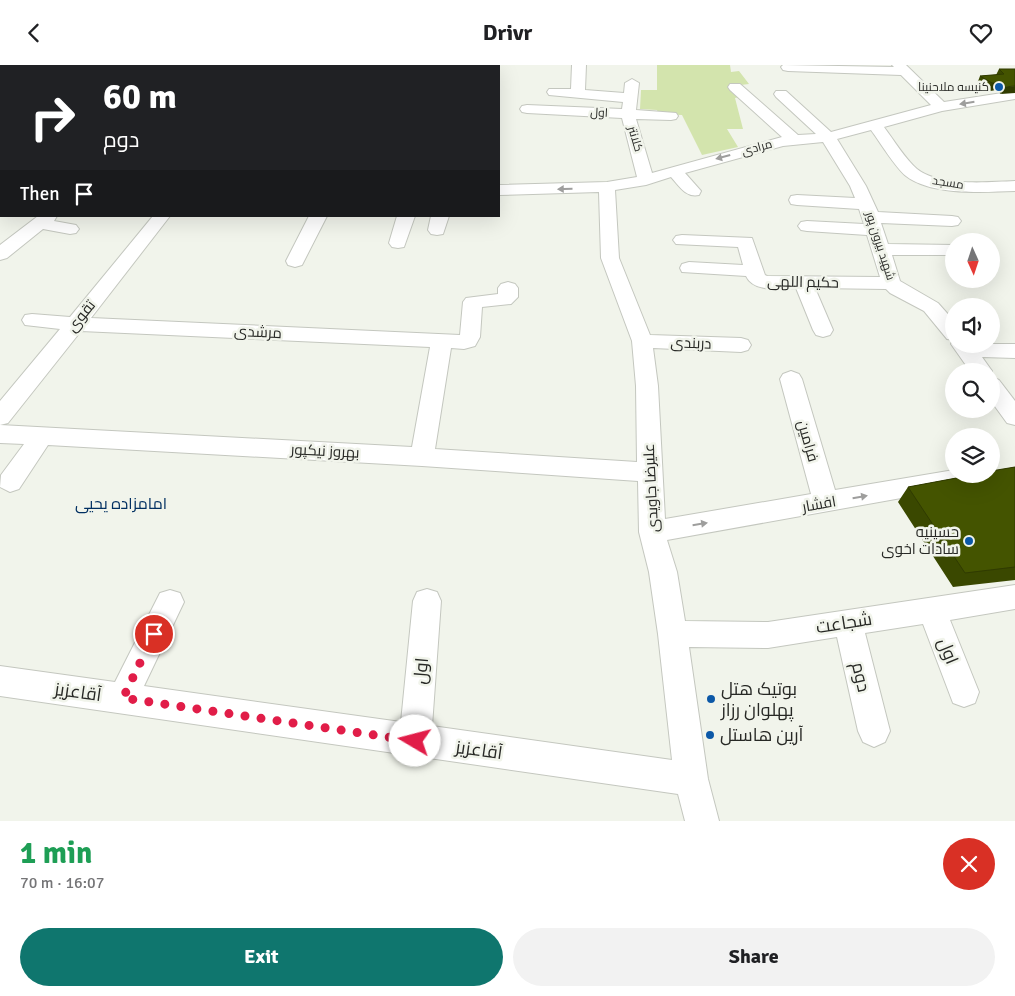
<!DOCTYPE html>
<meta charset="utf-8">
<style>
body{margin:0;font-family:Signika,Cairo,sans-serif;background:#f2f2f2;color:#202124;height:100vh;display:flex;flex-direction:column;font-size:19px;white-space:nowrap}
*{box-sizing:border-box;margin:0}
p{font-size:16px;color:#757577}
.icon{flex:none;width:28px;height:28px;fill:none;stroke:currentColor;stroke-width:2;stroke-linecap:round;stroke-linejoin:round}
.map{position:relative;height:756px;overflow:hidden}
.drawer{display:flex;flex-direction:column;background:#fff;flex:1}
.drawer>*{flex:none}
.top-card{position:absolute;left:0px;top:0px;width:500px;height:152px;box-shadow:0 5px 20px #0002;background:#202124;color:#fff;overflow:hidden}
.needle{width:32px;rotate:177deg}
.fabs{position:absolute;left:945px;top:168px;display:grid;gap:10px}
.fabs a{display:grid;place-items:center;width:55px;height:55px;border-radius:50%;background:#fff;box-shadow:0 5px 20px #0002;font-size:25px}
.pin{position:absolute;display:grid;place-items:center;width:42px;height:42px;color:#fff;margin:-21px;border:2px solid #fff;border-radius:50%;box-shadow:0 1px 5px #0007}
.me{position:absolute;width:55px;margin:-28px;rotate:278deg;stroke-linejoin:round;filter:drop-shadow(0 0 4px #0008)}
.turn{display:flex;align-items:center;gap:18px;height:105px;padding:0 20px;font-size:22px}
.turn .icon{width:65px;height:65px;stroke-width:2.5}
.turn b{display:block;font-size:35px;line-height:42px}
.then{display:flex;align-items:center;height:48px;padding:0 20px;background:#0003;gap:10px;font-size:19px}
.round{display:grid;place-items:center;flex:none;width:52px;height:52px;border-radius:26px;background:#f2f2f2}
.summary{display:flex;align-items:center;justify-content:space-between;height:85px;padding:0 20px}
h1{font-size:30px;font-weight:800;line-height:38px;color:#1e9e55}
.primary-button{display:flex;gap:10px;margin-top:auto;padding:10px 20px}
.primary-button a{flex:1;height:58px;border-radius:30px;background:#0f766e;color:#fff;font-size:20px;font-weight:800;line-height:58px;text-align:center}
.primary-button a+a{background:#f2f2f2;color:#202124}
header{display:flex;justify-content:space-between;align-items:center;height:65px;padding:0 20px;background:#fff;font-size:22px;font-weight:800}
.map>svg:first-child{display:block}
</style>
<header><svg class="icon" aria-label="back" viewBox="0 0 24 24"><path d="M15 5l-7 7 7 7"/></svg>Drivr<svg class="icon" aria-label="heart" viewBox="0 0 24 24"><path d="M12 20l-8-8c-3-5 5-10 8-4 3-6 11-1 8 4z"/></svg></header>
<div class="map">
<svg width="1015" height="756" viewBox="0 0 1015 756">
<rect width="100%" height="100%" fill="#f1f4eb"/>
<path fill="#d3e4ad" d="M657,0H730L731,7L739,6L749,19L732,21L743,31L735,33L743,64H727L738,82L702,90L682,50L658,49L657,45L640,44L641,25H657Z"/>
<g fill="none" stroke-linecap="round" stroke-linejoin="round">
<g stroke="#c4c7bf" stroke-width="2">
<path id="minor" d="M300,0H325L326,1H301Z
M461,0H475V1H462Z
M572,0H586L585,25L624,28L625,18L632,14L639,18L636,45L676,48L678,51L676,54L671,55L636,54L652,108L782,72L730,25L728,22L730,19H740L798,70L816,69L776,32L774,29L776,26H786L831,67L931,40L901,10L788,6L783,5L781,2L783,0L894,2L892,0H906L944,37L1015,26V34L942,46L884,62C893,74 906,95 917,104C940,122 988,117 1015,116V126C984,127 932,131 906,111C895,102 880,77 871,65L837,74L866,121L878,147L952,151L958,152L961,156L958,160L952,161L881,158L888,179L954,180V190H892L900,216L938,238L954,256V279H1015V293L982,292L992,306L991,307L970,306L951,279L953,275L947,274L924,246L890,228L886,224L815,223L833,265L830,270L823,272L816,270L813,265L796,223C780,223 754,228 746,211L682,207L680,203L682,199L689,197L743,200L738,182L676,179L673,175L676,171L682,170L752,173L765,210L767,211L880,212L867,170L807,166L801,165L798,161L801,157L807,156L864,159L859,144L797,140L791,139L789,135L791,131L797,130L855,133L850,121L823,77L783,81L685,108L701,126L699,130C686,133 679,121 671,112L646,120L615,125L619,193L650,270L741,273L748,275L751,280L748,285L741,287L653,283L658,321L665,454L811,429L780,314L783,309L791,306L799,309L802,314L835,425L954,405V409H991V402L997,409L994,416L985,418L667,475L677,507L685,556L768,557L1015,520V544L950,555L979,627L975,638L964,642L953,638L923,559L865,568L890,666L885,677L874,682L863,677L858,666L837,572L768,583L689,582L708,714L719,756H685L678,729L0,631V601L115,617L160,528L170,525L180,528L184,537L144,621L401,657L413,536L417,527L427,524L437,527L441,536L432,661L672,695L658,569L649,507L639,467L638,416L422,401L48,380L19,424L10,427L0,422L1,410L24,379L0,378V360L412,382L430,282L81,266L8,358L0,360V336L60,264L25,260L22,255L25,250L32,249L70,252L153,151H170L91,253L460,270L463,237L466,233L498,229V223L501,219L508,217L515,219L518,223V232L511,239L482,242L480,272L475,281L464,284L451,283L435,384L637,397L636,321L632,276L601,193L599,127L499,130V120L607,117L637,112L622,53L527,48L522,47L520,44L522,41L527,40L622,44L623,37L549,30L547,27L549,24H571Z
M0,55H1V63H0Z
M0,93H1V103H0Z
M38,151H57L54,156L76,160L79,164L76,168L70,169L43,164L7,193L0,195V180Z
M309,151H327L302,200L295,202L288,200L286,196Z
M397,151H415L404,182L398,183L392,182L389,178Z
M431,151H449L443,169L437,170L431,169L428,165Z
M991,312L999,315L1015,336V360L1007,358L991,336Z"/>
</g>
<use href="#minor" fill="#fff" fill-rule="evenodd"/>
</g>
<path fill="#3a4800" d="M162,0H194L188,1H162Z
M999,4H1014L1001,29L995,25L989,26L977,19L980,11L996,10Z
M1015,402V515L953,522L898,437L908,422Z"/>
<path fill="#303b00" d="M178,0H194L188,1H179Z
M992,18H998L995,25L989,26Z
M1015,21V28L1001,29L1004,22Z"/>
<path fill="#445400" stroke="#303b00" d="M999,4H1015V21L1004,22L998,18H992L980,11L1004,9Z
M1015,402V502L965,508L908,422L978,409H991V406Z"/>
<defs><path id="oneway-solid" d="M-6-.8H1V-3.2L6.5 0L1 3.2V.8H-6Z" transform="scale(1.25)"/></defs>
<g fill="#9e9e9d">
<use href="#oneway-solid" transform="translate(967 38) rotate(171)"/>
<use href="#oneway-solid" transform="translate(723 92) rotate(165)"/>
<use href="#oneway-solid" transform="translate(565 124) rotate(179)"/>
<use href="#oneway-solid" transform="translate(860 432) rotate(-10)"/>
<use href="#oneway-solid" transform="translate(700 459) rotate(-9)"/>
</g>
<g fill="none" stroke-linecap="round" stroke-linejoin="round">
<path stroke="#e11d48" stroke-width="9" stroke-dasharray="0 16.2" d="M154,569L123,633L415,676"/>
</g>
<g fill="#0c58a7" stroke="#f1f4eb" stroke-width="2">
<circle cx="999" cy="22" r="5"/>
<circle cx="969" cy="476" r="5"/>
<circle cx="711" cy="634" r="5"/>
<circle cx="710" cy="670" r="5"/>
</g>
<g text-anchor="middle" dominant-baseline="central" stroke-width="5" stroke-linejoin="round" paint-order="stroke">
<g font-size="12" fill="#272825" stroke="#f1f4eb" text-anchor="end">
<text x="989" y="22">کنیسه ملاحنینا</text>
</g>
<g font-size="12" fill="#272825" stroke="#f1f4eb">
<text transform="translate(599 48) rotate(3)">اول</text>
<text transform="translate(635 74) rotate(74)">کلانتر</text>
<text transform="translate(757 83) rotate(-15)">مرادی</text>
<text transform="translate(948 118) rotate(9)">مسجد</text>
<text transform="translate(880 181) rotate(72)">شهید بیرون پور</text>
</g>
<g font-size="15" fill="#272825" stroke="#f1f4eb">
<text transform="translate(803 217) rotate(1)">حکیم اللهی</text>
<text transform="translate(81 251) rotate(-51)">تقوی</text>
<text transform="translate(258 267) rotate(3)">مرشدی</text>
<text transform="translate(691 278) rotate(2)">دربندی</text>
<text transform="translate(808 376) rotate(74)">فرامین</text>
<text transform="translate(325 386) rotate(3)">بهروز نیکپور</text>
<text transform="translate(651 423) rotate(-93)">علیرضا جاویدی</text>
<text transform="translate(819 439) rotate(-10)">افشار</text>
</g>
<g font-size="15" fill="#272825" stroke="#f1f4eb" text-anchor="end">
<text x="959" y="467">حسینیه<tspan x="959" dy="17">سادات اخوی</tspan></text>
</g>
<g font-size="16" fill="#012f61" stroke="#f1f4eb">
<text x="121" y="439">امامزاده یحیی</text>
</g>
<g font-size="18" fill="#272825" stroke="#f1f4eb">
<text transform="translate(844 558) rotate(-9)">شجاعت</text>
<text transform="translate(948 586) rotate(68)">اول</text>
<text transform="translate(421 606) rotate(-85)">اول</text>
<text transform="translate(861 612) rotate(77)">دوم</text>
<text transform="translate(78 627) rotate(8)">آقاعزیز</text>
<text transform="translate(479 685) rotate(8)">آقاعزیز</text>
</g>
<g font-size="18" fill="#272825" stroke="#f1f4eb" text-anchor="start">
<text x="721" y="624">بوتیک هتل<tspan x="721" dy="21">پهلوان رزاز</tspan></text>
<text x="720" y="670">آرین هاستل</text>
</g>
</g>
</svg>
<div class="fabs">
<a><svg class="needle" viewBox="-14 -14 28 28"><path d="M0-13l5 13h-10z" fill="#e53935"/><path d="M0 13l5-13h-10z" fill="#757577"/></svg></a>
<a><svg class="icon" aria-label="sound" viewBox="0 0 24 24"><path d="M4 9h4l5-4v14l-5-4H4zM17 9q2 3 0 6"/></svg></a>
<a><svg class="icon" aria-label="search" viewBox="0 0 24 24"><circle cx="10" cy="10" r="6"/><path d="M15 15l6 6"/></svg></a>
<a><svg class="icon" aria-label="layers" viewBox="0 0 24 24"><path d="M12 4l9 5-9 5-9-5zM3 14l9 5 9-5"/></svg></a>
</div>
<div class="pin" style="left:154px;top:569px;background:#d93025"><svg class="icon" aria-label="arrive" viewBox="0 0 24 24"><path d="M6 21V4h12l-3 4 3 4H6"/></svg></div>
<svg class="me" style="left:415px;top:676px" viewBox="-20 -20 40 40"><circle r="19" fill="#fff"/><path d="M0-13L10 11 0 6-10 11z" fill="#e11d48"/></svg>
<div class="top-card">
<div class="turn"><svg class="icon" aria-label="right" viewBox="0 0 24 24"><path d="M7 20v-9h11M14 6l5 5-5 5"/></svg><div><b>60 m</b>دوم</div></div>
<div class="then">Then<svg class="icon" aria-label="arrive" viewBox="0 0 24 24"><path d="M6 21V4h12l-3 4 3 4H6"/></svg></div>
</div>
</div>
<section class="drawer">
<div class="summary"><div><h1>1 min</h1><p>70 m · 16:07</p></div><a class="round" style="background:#d93025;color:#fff"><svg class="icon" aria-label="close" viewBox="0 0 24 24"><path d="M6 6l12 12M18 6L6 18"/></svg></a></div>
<div class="primary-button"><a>Exit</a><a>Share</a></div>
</section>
